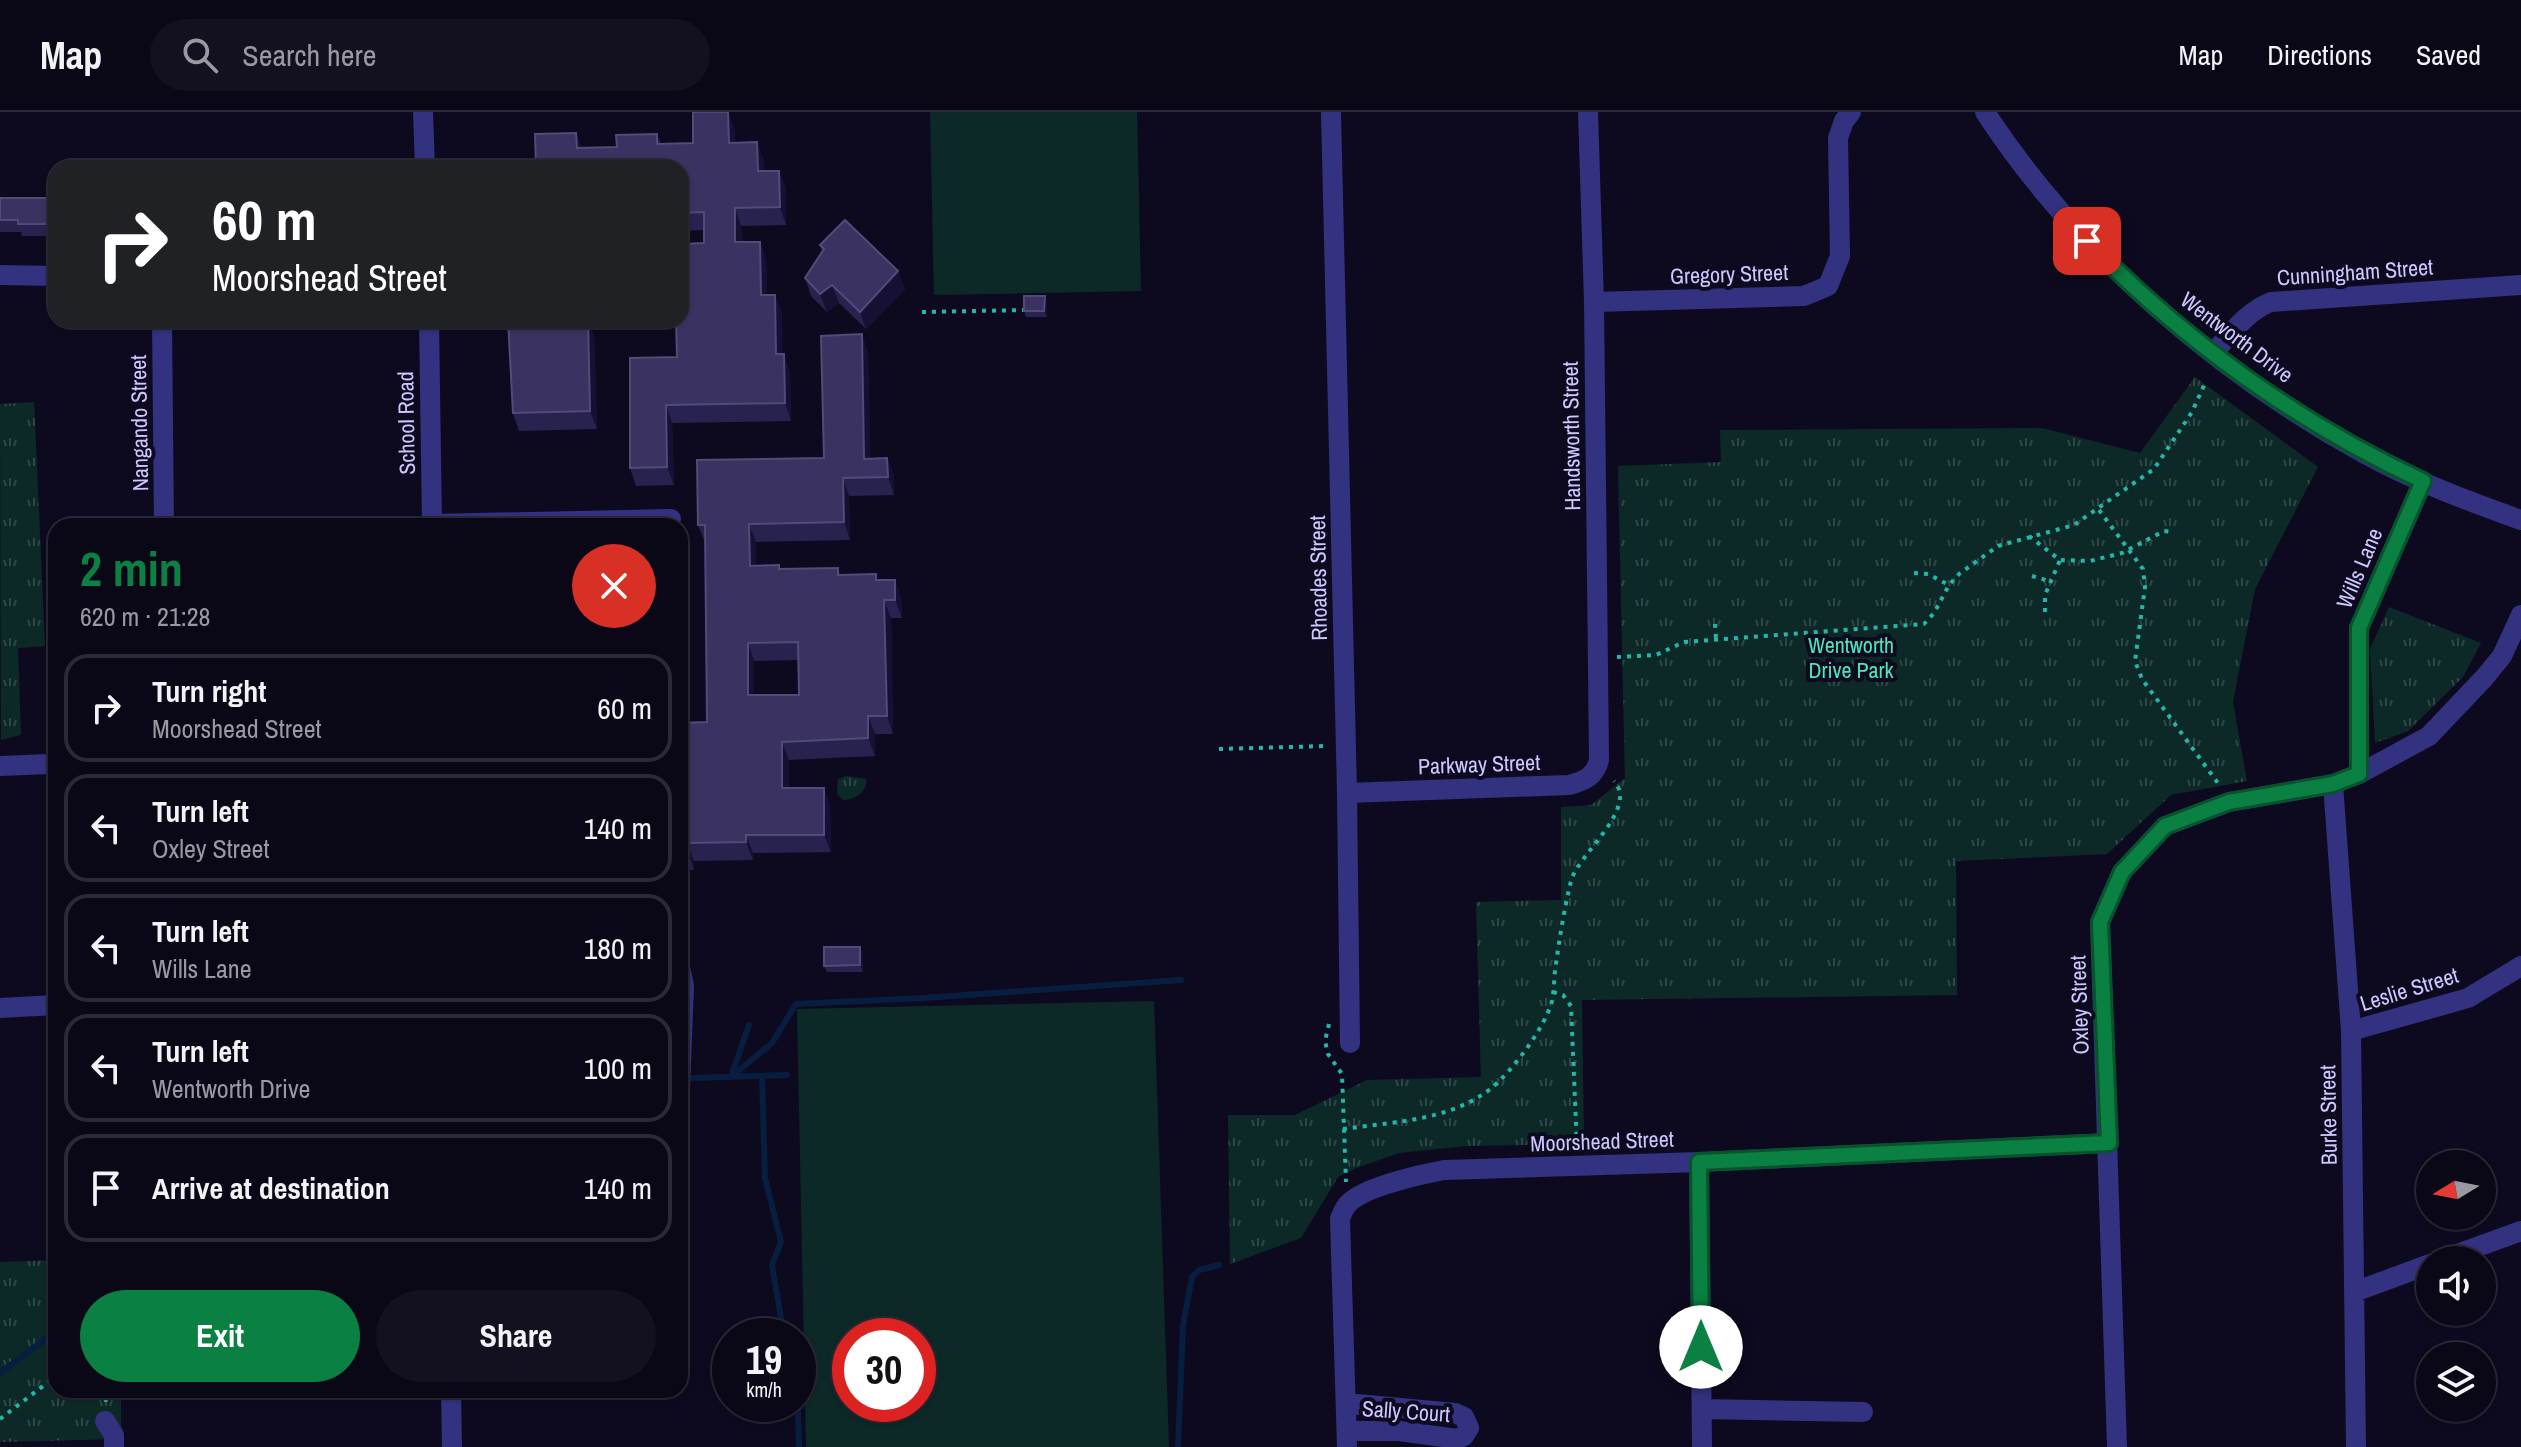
<!DOCTYPE html>
<meta charset="utf-8">
<style>
body{margin:0;font-family:"Archivo Narrow",sans-serif;background:#131120;color:#f1f3f6;height:100vh;display:flex;flex-direction:column;font-size:30px;white-space:nowrap}
*{box-sizing:border-box;margin:0}
p{font-size:26px;color:#999aa1}
.icon{flex:none;width:44px;height:44px;fill:none;stroke:currentColor;stroke-width:2;stroke-linecap:round;stroke-linejoin:round}
.map{position:relative;flex:1;overflow:hidden}
.side{position:absolute;left:48px;top:406px;width:640px;height:880px;display:flex;flex-direction:column;background:#0a0817;border-radius:24px;box-shadow:0 2px 6px #0004,0 0 0 2px #2a2936}
.side>*{flex:none}
.banner{position:absolute;left:48px;top:48px;width:640px;height:168px;border-radius:24px;box-shadow:0 2px 6px #0004,0 0 0 2px #2a2936;background:#202124;color:#fff;overflow:hidden}
.needle{width:52px;rotate:260deg}
.tools{position:absolute;left:2416px;top:1038px;display:grid;gap:16px}
.tools a{display:grid;place-items:center;width:80px;height:80px;border-radius:50%;background:#0a0817;box-shadow:0 2px 6px #0004,0 0 0 2px #2a2936;font-size:40px}
.speed{position:absolute;left:712px;top:1206px;display:flex;gap:16px;font-size:40px;font-weight:700;text-align:center}
.speed>*{display:grid;place-content:center;width:104px;height:104px;border-radius:50%;background:#0a0817;box-shadow:0 2px 6px #0004,0 0 0 2px #2a2936;line-height:1}
.speed small{font-size:20px;font-weight:400}
.speed .limit{border:12px solid #d22;background:#fff;color:#111}
.pin{position:absolute;display:grid;place-items:center;width:68px;height:68px;color:#fff;margin:-34px;border-radius:16px;box-shadow:0 4px 12px #0006}
.me{position:absolute;width:88px;margin:-44px;rotate:0deg;stroke-linejoin:round;filter:drop-shadow(0 0 6px #0008)}
.turn{display:flex;align-items:center;gap:28px;height:168px;padding:0 32px;font-size:36px}
.turn .icon{width:104px;height:104px;stroke-width:2.5}
.turn b{display:block;font-size:56px;line-height:68px}
.round{display:grid;place-items:center;flex:none;width:84px;height:84px;border-radius:42px;background:#131120}
.summary{display:flex;align-items:center;justify-content:space-between;height:136px;padding:0 32px}
h1{font-size:48px;font-weight:800;line-height:60px;color:#0b8043}
.cta{display:flex;gap:16px;margin-top:auto;padding:16px 32px}
.cta a{flex:1;height:92px;border-radius:48px;background:#0b8043;color:#fff;font-size:32px;font-weight:800;line-height:92px;text-align:center}
.cta a+a{background:#131120;color:#f1f3f6}
ul{padding:0;list-style:none}
li{display:flex;align-items:center;gap:24px;height:108px;margin:0 16px 12px;padding:0 16px;border:4px solid #2a2936;border-radius:24px}
li div{flex:1}
li b{display:block;font-size:30px}
li em{font-style:normal}
header{display:flex;align-items:center;gap:48px;box-sizing:border-box;height:112px;padding:0 40px;background:#0a0817;border-bottom:2px solid #2a2936}
header strong{font-size:38px}
nav{display:flex;gap:44px;margin-inline-start:auto;font-size:28px}
.search{width:560px;height:72px;background:#131120;display:flex;align-items:center;gap:20px;box-sizing:border-box;padding:0 28px;border-radius:44px;color:#999aa1;font-size:30px}
.map>svg:first-child{display:block}
</style>
<header>
<strong>Map</strong>
<div class="search"><svg class="icon" aria-label="search" viewBox="0 0 24 24"><circle cx="10" cy="10" r="6"/><path d="M15 15l6 6"/></svg>Search here</div>
<nav><a>Map</a><a>Directions</a><a>Saved</a></nav>
</header>
<div class="map">
<svg width="2521" height="1335" viewBox="0 0 2521 1335">
<defs>
<pattern id="park-tufts" width="24" height="20" patternUnits="userSpaceOnUse" patternTransform="scale(2)"><rect width="24" height="20" fill="#0d2927"/><path d="M3 7l-1-3M5 7V3M7 7l1-3M15 17l-1-3M17 17v-4M19 17l1-3" fill="none" stroke="#2f4747"/></pattern>
</defs>
<rect width="100%" height="100%" fill="#0d0a1f"/>
<path fill="#0d2927" fill-rule="evenodd" d="M930,0H1137L1141,179L934,183Z
M1154,889L1169,1335H806L797,897ZM918,1224V1292H850V1224Z"/>
<path fill="url(#park-tufts)" d="M2195,265L2318,355L2255,477L2233,590L2247,669L2171,683L2107,742L1956,749L1957,883L1582,888L1584,1032L1466,1034L1399,1041L1356,1056L1338,1065L1301,1126L1230,1152L1228,1003H1295L1367,968L1481,965L1476,790L1561,788V695L1591,693L1625,666L1618,354L1721,350L1720,318L2042,316L2140,341Z
M34,290L45,534L18,536L21,623L1,628L0,292Z
M2389,495L2481,531L2463,565L2408,619L2375,631L2370,537Z
M847,664L866,667C868,679 855,688 843,688L837,682L838,667Z
M56,1148V1278H121V1327L0,1330V1150Z"/>
<g fill="none" stroke-linecap="round" stroke-linejoin="round">
<path stroke="#071e41" stroke-width="6" d="M732,962L749,913
M762,964L765,1066L781,1130L772,1153L784,1224
M731,965L772,931L796,892L923,886L1181,868
M692,966L787,963
M0,1261L56,1219
M798,1292L799,1335
M1178,1335L1183,1213L1192,1165L1199,1158L1219,1153"/>
<path stroke="#24b7a9" stroke-width="4" stroke-dasharray="4 6" stroke-linecap="butt" d="M922,200L1026,198
M2099,398L2143,457L2145,475L2135,549L2142,567L2220,674
M2029,424L2060,448L2090,449L2122,441L2164,419L2173,420
M1914,461L1928,462L1949,473
M2032,464L2049,469
M2045,500V483L2060,448
M1715,512L1716,527
M1617,545L1656,543L1684,530L1924,512L1934,501L1949,473L1959,462L1998,434L2074,413L2154,357L2192,300L2206,269
M1219,637L1326,634
M1553,880L1563,883L1571,894L1577,1035
M1329,912L1325,929L1328,942L1342,962L1346,1070
M1343,1017C1392,1010 1448,1009 1489,978C1511,961 1545,916 1552,889C1554,879 1554,869 1555,859C1559,829 1564,798 1571,769C1578,742 1639,697 1614,669
M104,1278L106,1290
M0,1307L56,1264"/>
<path stroke="#323281" stroke-width="20" d="M423,0L425,56
M1331,0L1347,681L1350,931
M1985,0C2076,140 2219,262 2365,342C2414,369 2468,389 2521,408
M0,163L56,164
M1594,190L1804,184L1828,174L1840,144L1838,26L1844,9L1851,0
M162,208L164,414
M429,208L432,414
M2213,241C2231,222 2247,199 2271,190L2521,173
M432,412L671,407
M0,654L49,652
M2359,662V516L2423,369
M2333,672L2351,919L2356,1335
M1347,681L1569,673C1585,669 1595,664 1599,648L1594,190L1588,0
M680,855L684,874L680,978
M0,896L56,893
M2351,919L2468,886L2521,854
M1699,1050L1702,1335
M2441,1148L2521,1119
M2354,1180L2430,1152
M451,1278L452,1335
M1346,1291L1455,1301L1464,1305L1469,1316L1464,1324L1457,1327L1399,1319H1347
M1702,1297L1863,1300
M105,1309L114,1323V1335
M1347,1335L1340,1107C1342,1102 1344,1095 1349,1091C1364,1075 1422,1062 1444,1058L1699,1050L2109,1031
M2117,1335L2100,810L2122,760L2165,714L2229,690L2333,672L2359,662L2429,624L2485,565L2502,544L2521,503"/>
</g>
<path fill="#28224e" fill-rule="evenodd" d="M735,17V31L764,48V59H779L786,77V113L741,114L742,130H760L766,148L767,183L782,200V242L790,260L791,309L672,311L674,373L636,374L630,356L677,245L704,131V118L680,119V56H536L576,21L582,36L617,35L657,22L661,32L693,31Z
M0,86L56,92V124H22L21,120H0Z
M820,133L898,159L905,177L866,217L839,191L827,200L811,184L805,166L822,139Z
M1045,184L1047,190V205H1026L1024,199Z
M594,223L597,317L519,319L513,301Z
M868,240L870,347L887,346L894,364V383L849,384L850,428L756,430V454L779,453L780,457L838,456L840,463L878,468H895L901,486L902,506H891L893,622H875V644L789,648V676H824L830,694L831,740L753,741V748L694,749V758H680V611L707,610L705,431L698,413L824,346ZM798,548L799,583H754V549Z
M860,835L862,841L863,860H827L824,854Z"/>
<path fill="#161133" d="M728,0L735,17L736,49L729,31Z
M576,21L583,39L577,36Z
M757,30L764,48V77L758,59Z
M779,59L786,77V113L780,95Z
M735,96L741,114L742,148L735,130Z
M760,130L766,148L768,201L761,183Z
M898,159L905,177L866,217L860,200Z
M832,173L839,191L827,200L820,182Z
M775,183L782,200L783,260L776,242Z
M1045,184L1047,190V205L1044,199Z
M588,208L594,223L597,317L590,299Z
M862,222L868,240L871,365L864,347Z
M784,242L790,260L791,309L785,291Z
M666,293L672,311L674,373L667,355Z
M887,346L894,364V383L888,365Z
M843,366L849,384L850,428L844,410Z
M749,412L756,430V472L750,454Z
M895,468L901,486L902,506L895,488Z
M884,488L891,506L893,622L887,604Z
M748,531L754,549V601L748,583Z
M868,604L875,622V644L868,626Z
M782,630L789,648V694L782,676Z
M824,676L830,694L831,740L824,723Z
M746,723L753,741V748L746,730Z
M687,731L694,749V758L688,740Z
M860,835L862,841L863,860L860,853Z"/>
<path fill="#3a3361" stroke="#514b7a" stroke-width="2" fill-rule="evenodd" d="M693,0H728L729,31L757,30L758,59H779L780,95L735,96V130H760L761,183H775L776,242H784L785,291L666,293L667,355L630,356V246L677,245L676,208H680V132L704,131V100L680,101V56H536L535,22L576,21L577,36L617,35L616,23L657,22V32L693,31Z
M0,86H49V93L56,92V112H18V108H0Z
M845,108L898,159L860,200L832,173L820,182L805,166L824,137L820,133Z
M1024,184H1045L1044,199H1024Z
M508,208H588L590,299L513,301Z
M862,222L864,347L887,346L888,365L843,366L844,410L749,412L750,454L779,453V457L838,456V463L876,462V468H895V488H884L887,604H868V626L782,630V676H824V723H746V730L687,731L688,740H680V611L707,610L705,413H698L697,348L824,346L821,224ZM798,530L799,583H748V531Z
M824,835H860V853L824,854Z"/>
<g fill="none" stroke-linecap="round" stroke-linejoin="round">
<g stroke="#07532c" stroke-width="20">
<path id="route" d="M1701,1235L1699,1050L2109,1031L2100,810L2122,760L2165,714L2229,690L2333,672L2359,662V516L2423,369C2298,311 2183,228 2087,129"/>
</g>
<use href="#route" stroke="#0b8043" stroke-width="14"/>
</g>
<g text-anchor="middle" dominant-baseline="central" stroke-width="8" stroke-linejoin="round" paint-order="stroke">
<g font-size="22" fill="#ccc8ff" stroke="#0d0a1f">
<text transform="translate(2355 160) rotate(-4)">Cunningham Street</text>
<text transform="translate(1729 162) rotate(-2)">Gregory Street</text>
<text transform="translate(2237 225) rotate(37)">Wentworth Drive</text>
<text transform="translate(139 311) rotate(-91)">Nangando Street</text>
<text transform="translate(406 311) rotate(-91)">School Road</text>
<text transform="translate(1571 324) rotate(-91)">Handsworth Street</text>
<text transform="translate(2359 456) rotate(-67)">Wills Lane</text>
<text transform="translate(1318 466) rotate(-91)">Rhoades Street</text>
<text transform="translate(1479 652) rotate(-2)">Parkway Street</text>
<text transform="translate(2409 877) rotate(-17)">Leslie Street</text>
<text transform="translate(2079 893) rotate(-92)">Oxley Street</text>
<text transform="translate(2328 1003) rotate(-91)">Burke Street</text>
<text transform="translate(1602 1029) rotate(-2)">Moorshead Street</text>
<text transform="translate(1406 1299) rotate(4)">Sally Court</text>
</g>
<g font-size="22" fill="#4be7bb" stroke="#0d0a1f">
<text x="1851" y="533">Wentworth<tspan x="1851" dy="25">Drive Park</tspan></text>
</g>
</g>
</svg>
<div class="tools">
<a><svg class="needle" viewBox="-14 -14 28 28"><path d="M0-13l5 13h-10z" fill="#e53935"/><path d="M0 13l5-13h-10z" fill="#999aa1"/></svg></a>
<a><svg class="icon" aria-label="sound" viewBox="0 0 24 24"><path d="M4 9h4l5-4v14l-5-4H4zM17 9q2 3 0 6"/></svg></a>
<a><svg class="icon" aria-label="layers" viewBox="0 0 24 24"><path d="M12 4l9 5-9 5-9-5zM3 14l9 5 9-5"/></svg></a>
</div>
<div class="speed"><div>19<small>km/h</small></div><div class="limit">30</div></div>
<div class="pin" style="left:2087px;top:129px;background:#d93025"><svg class="icon" aria-label="arrive" viewBox="0 0 24 24"><path d="M6 21V4h12l-3 4 3 4H6"/></svg></div>
<svg class="me" style="left:1701px;top:1235px" viewBox="-20 -20 40 40"><circle r="19" fill="#fff"/><path d="M0-13L10 11 0 6-10 11z" fill="#0b8043"/></svg>
<div class="banner">
<div class="turn"><svg class="icon" aria-label="right" viewBox="0 0 24 24"><path d="M7 20v-9h11M14 6l5 5-5 5"/></svg><div><b>60 m</b>Moorshead Street</div></div>
</div>
<section class="side">
<div class="summary"><div><h1>2 min</h1><p>620 m · 21:28</p></div><a class="round" style="background:#d93025;color:#fff"><svg class="icon" aria-label="close" viewBox="0 0 24 24"><path d="M6 6l12 12M18 6L6 18"/></svg></a></div>
<ul>
<li><svg class="icon" aria-label="right" viewBox="0 0 24 24"><path d="M7 20v-9h11M14 6l5 5-5 5"/></svg><div><b>Turn right</b><p>Moorshead Street</p></div><em>60 m</em></li>
<li><svg class="icon" aria-label="left" viewBox="0 0 24 24"><path d="M17 20v-9H6M10 6l-5 5 5 5"/></svg><div><b>Turn left</b><p>Oxley Street</p></div><em>140 m</em></li>
<li><svg class="icon" aria-label="left" viewBox="0 0 24 24"><path d="M17 20v-9H6M10 6l-5 5 5 5"/></svg><div><b>Turn left</b><p>Wills Lane</p></div><em>180 m</em></li>
<li><svg class="icon" aria-label="left" viewBox="0 0 24 24"><path d="M17 20v-9H6M10 6l-5 5 5 5"/></svg><div><b>Turn left</b><p>Wentworth Drive</p></div><em>100 m</em></li>
<li><svg class="icon" aria-label="arrive" viewBox="0 0 24 24"><path d="M6 21V4h12l-3 4 3 4H6"/></svg><div><b>Arrive at destination</b></div><em>140 m</em></li>
</ul>
<div class="cta"><a>Exit</a><a>Share</a></div>
</section>
</div>
